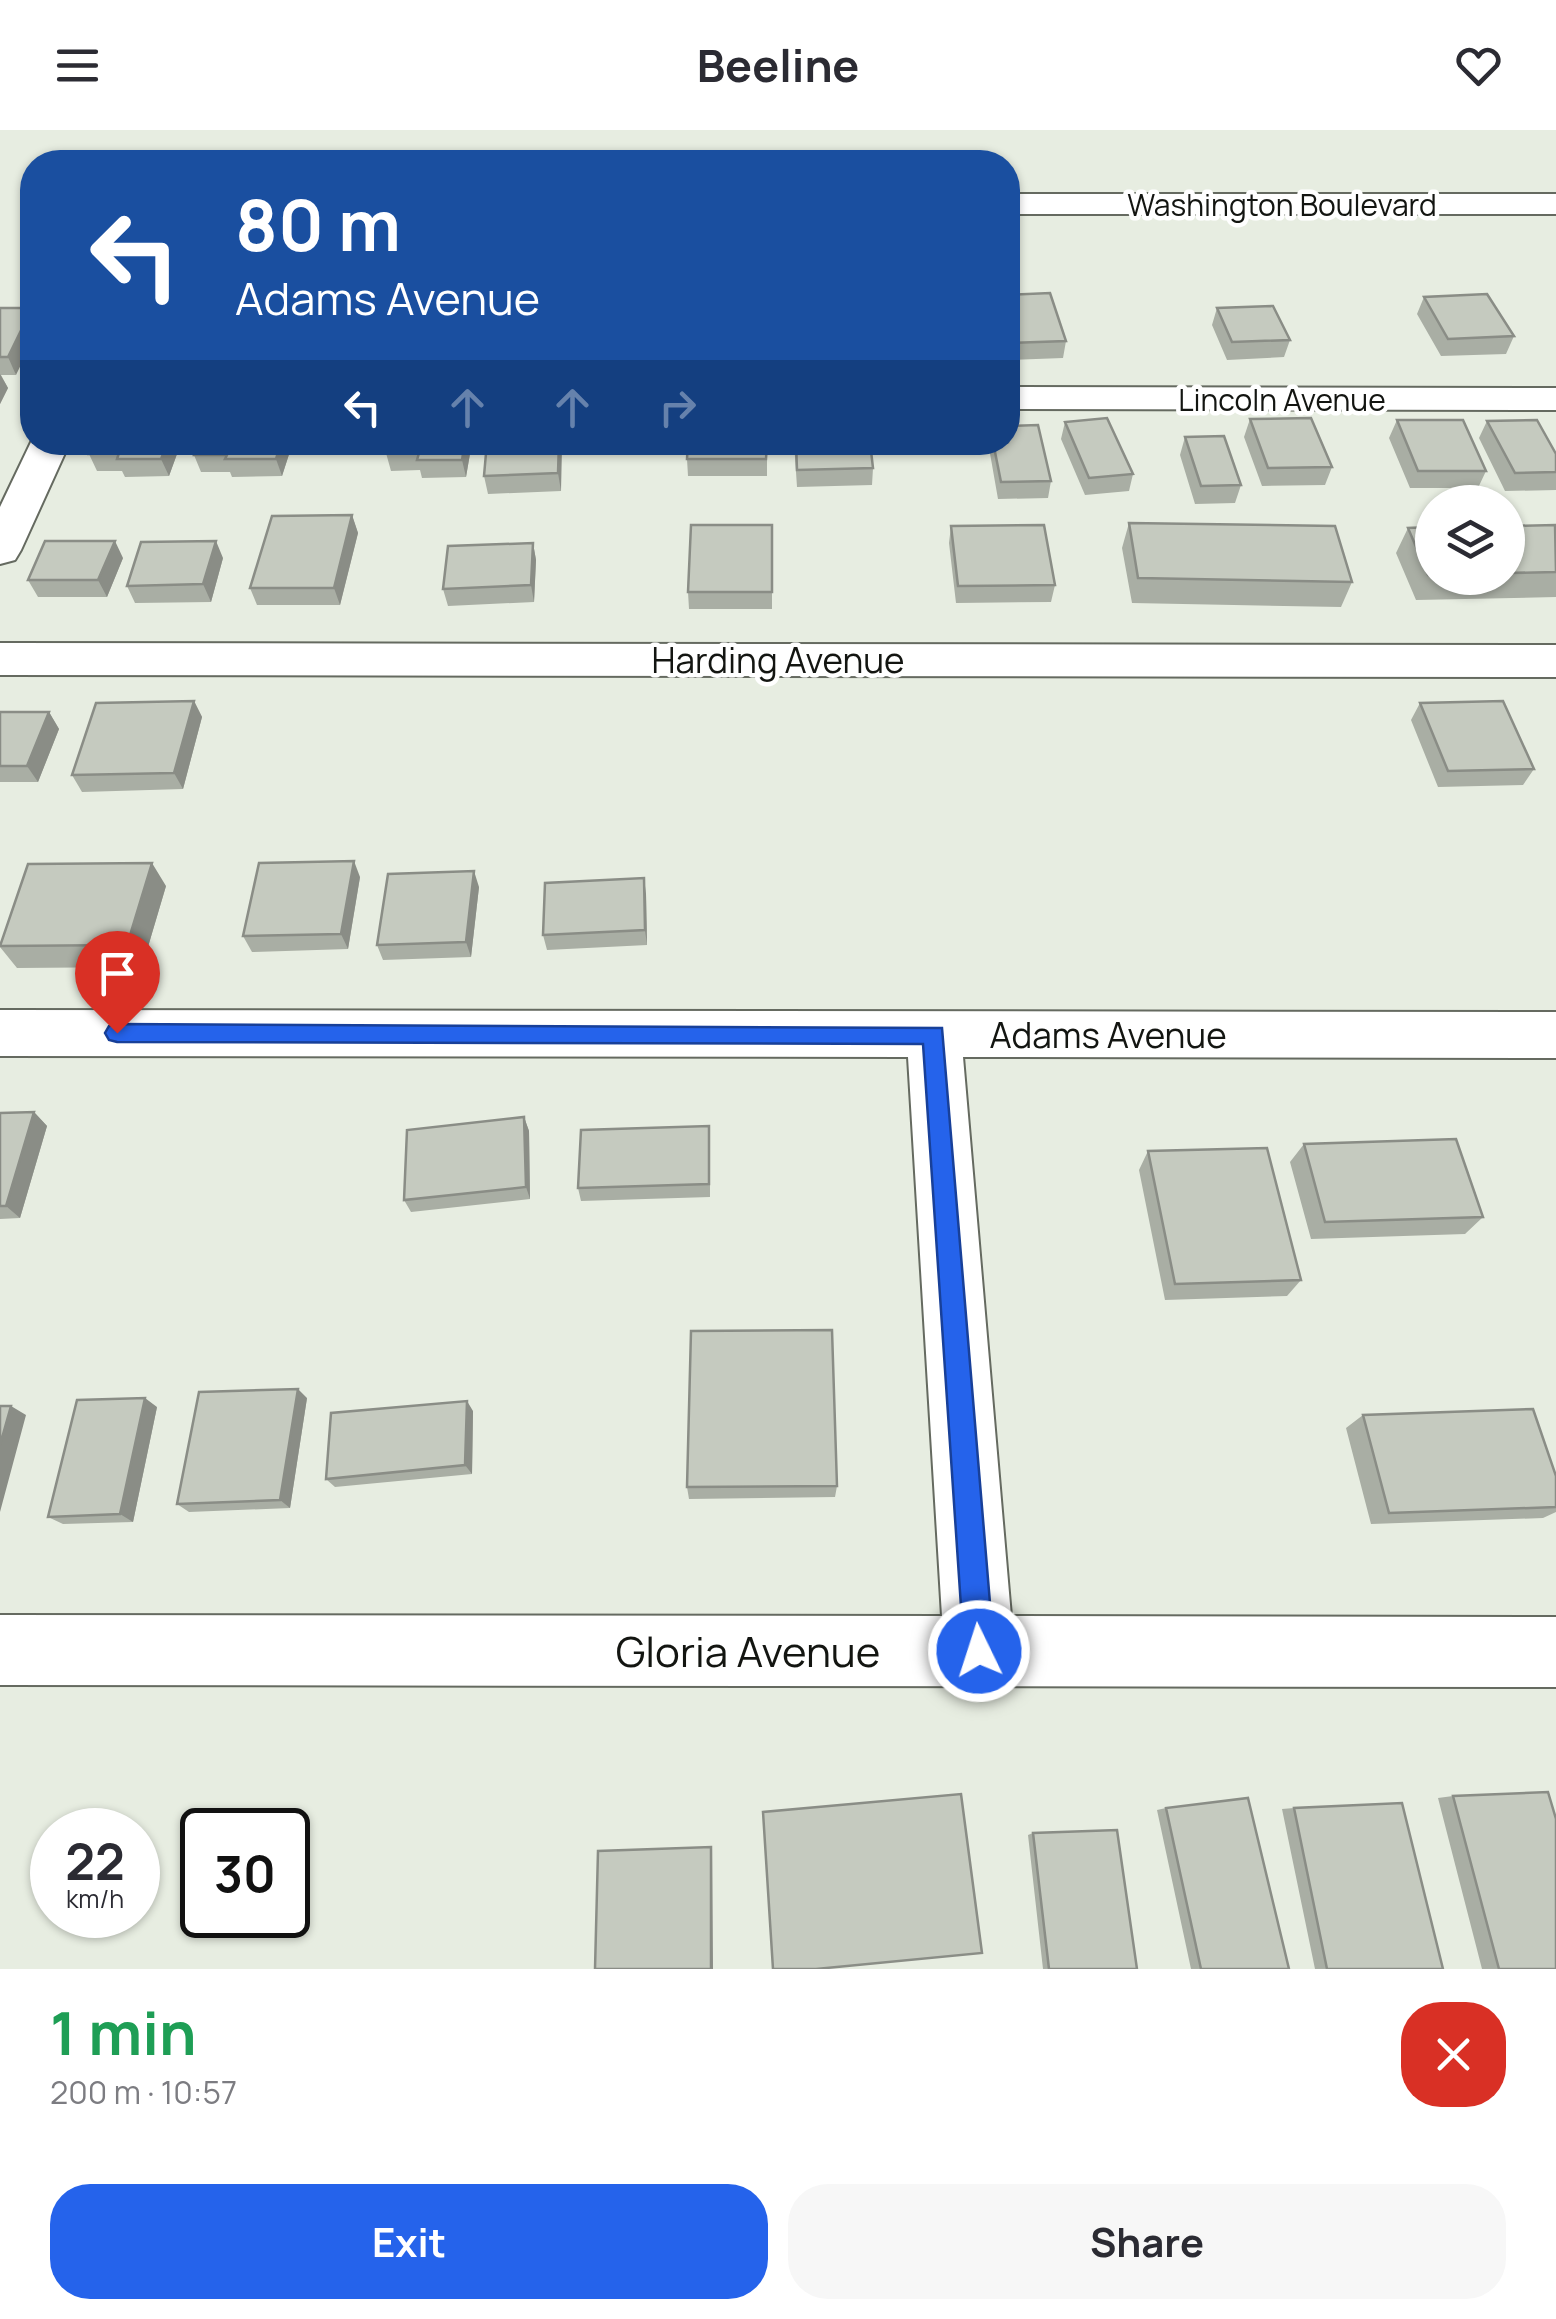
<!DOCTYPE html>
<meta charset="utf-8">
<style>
body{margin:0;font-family:Manrope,sans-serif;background:#f7f7f7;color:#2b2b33;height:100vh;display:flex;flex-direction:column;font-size:38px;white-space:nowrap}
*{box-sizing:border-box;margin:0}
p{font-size:32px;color:#7c7c81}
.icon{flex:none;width:55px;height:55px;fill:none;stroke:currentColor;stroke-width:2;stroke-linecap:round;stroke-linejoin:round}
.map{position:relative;height:1839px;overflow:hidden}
.side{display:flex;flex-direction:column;background:#fff;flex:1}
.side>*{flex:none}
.top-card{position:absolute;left:20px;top:20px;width:1000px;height:305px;border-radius:40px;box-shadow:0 2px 8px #0004;background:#1a4fa0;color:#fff;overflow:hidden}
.buttons{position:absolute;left:1415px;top:355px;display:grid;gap:20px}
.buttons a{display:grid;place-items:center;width:110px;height:110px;border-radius:50%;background:#fff;box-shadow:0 2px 8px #0004;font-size:50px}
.speed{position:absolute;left:30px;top:1678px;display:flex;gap:20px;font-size:50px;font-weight:700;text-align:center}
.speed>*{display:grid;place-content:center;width:130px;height:130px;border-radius:50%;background:#fff;box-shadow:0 2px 8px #0004;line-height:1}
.speed small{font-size:25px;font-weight:400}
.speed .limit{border:5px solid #111;border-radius:15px;background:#fff;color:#111}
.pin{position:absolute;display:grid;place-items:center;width:85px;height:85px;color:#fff;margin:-102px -42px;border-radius:50% 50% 50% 0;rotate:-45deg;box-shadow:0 0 10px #0007}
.pin .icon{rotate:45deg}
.me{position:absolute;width:110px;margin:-55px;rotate:356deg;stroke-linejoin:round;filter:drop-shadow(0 0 8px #0008)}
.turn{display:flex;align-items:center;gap:35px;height:210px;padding:0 50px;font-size:45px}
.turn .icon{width:130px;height:130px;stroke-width:2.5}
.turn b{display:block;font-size:70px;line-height:85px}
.lanes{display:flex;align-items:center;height:95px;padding:0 50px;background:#0003;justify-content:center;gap:50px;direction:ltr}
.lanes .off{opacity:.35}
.round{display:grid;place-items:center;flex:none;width:105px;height:105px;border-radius:40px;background:#f7f7f7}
.overview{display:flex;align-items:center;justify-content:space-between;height:170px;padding:0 50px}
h1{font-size:60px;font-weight:700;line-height:75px;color:#1e9e55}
.cta{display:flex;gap:20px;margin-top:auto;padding:20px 50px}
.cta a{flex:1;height:115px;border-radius:40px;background:#2563eb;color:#fff;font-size:40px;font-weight:700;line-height:115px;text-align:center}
.cta a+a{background:#f7f7f7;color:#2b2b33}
header{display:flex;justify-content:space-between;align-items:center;height:130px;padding:0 50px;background:#fff;font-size:45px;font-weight:700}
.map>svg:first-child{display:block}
</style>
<header><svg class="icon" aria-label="menu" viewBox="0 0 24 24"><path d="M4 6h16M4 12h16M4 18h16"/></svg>Beeline<svg class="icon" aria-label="heart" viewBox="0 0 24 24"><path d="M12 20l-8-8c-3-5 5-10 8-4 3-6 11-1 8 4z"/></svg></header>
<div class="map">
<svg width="1556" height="1839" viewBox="0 0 1556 1839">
<rect width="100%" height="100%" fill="#e7ede1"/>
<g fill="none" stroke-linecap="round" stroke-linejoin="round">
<g stroke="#656a60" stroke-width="4">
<path id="street" d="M1008,64H1556V84H1008Z
M1008,257L1556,258V280L1008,279Z
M32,310L70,312L21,420L15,430L0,434V377Z
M0,513L1556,515V547L0,545Z
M0,880L1556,882V928L963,927L1011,1486L1556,1487V1557L0,1555V1485L942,1486L908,927L0,926Z"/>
</g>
<use href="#street" fill="#fff" fill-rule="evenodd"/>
</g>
<path fill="#a9aea4" d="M1008,165L1066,211L1063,228L1008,230Z
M1424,167L1514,206L1506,224L1441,226L1417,184Z
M0,178L16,245H1L8,258L0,274Z
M1217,178L1290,210L1284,227L1227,230L1212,195Z
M1250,289L1332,337L1325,355L1262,356L1244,307Z
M1397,290L1486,341L1478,358H1410L1389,308Z
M1487,291L1556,324V360L1505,361L1479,308Z
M1065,292L1133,344L1129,361L1085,365L1061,309Z
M1185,307L1241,355L1235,373L1195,374L1180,325Z
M198,312H293L282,346L232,347L230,342H201L194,325Z
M389,312H472L466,347L422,348L420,340L391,341L386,323Z
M487,312H561V361L488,364L484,346Z
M767,312V346H688L687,329Z
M794,312H870L873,338L872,355L797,357Z
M988,312H1008L1051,351L1048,368L998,369Z
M181,313L169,346L125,347L122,341H97L89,324Z
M352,385L358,403L340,475H257L250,458Z
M1129,393L1352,452L1341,477L1132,473L1122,418Z
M772,395V479H689L688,462Z
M951,396L1055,455L1051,472L956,473L949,413Z
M1508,396L1556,397V467L1416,470L1396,423L1408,398L1432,397V448H1508Z
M533,413L536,430L534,472L448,476L443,459Z
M123,428L107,467H38L28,450Z
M223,428L211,472L135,473L127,456Z
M194,571L202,587L183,659L82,662L72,645Z
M1420,573L1534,639L1523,655L1438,657L1411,590Z
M0,582H49L59,599L38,652H0Z
M360,747L348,819L252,822L243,806Z
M166,756L142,837L17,838L0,817V812Z
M479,757L471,827L383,830L377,815Z
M646,764L647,815L547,820L543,805Z
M34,982L47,996L20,1088L0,1089V983Z
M524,987L529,1001L530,1069L411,1082L404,1070Z
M710,1010V1067L581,1071L578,1058Z
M1304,1014L1483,1087L1465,1104L1311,1109L1290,1032Z
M1148,1021L1301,1150L1287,1166L1165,1170L1139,1040Z
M307,1268L290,1378L189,1382L177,1374Z
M157,1277L133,1392L63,1394L48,1387Z
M473,1281L472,1344L335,1357L326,1349Z
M1363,1285L1556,1346V1382L1543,1388L1371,1394L1346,1298Z
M837,1356L835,1367L689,1369L687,1357Z
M1453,1666L1556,1839H1482L1438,1668Z
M1166,1678L1289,1839H1191L1157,1680Z
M1294,1678L1443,1839H1315L1282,1679Z
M1033,1703L1137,1839H1043L1028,1705Z"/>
<path fill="#8a8d86" d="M32,178V212L16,245L8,227Z
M0,244L8,258L0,274Z
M168,312L181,313L169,346L161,329Z
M281,312H293L282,346L276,329Z
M465,312H472L466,347L462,330Z
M559,312H561L562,318L561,361L558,343Z
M352,385L358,403L340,475L334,458Z
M115,411L123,428L107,467L98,450Z
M216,411L223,428L211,472L203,454Z
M533,413L536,430L534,472L531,455Z
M194,571L202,587L183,659L174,643Z
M49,582L59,599L38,652L27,636Z
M354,731L360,747L348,819L341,804Z
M152,733L166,756L142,837L127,815Z
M474,741L479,757L471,827L466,812Z
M644,748L646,764L647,815L645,800Z
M34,982L47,996L20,1088L6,1076Z
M524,987L529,1001L530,1069L526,1057Z
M298,1259L307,1268L290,1378L280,1370Z
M145,1268L157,1277L133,1392L120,1384Z
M467,1271L473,1281L472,1344L465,1335Z
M11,1276L26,1285L0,1382V1315Z
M711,1717H712L713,1839H711Z"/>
<path fill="#c5cabf" stroke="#8a8d86" stroke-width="2.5" d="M1050,163L1066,211L1010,213L1008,205V165Z
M1487,164L1514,206L1448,209L1424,167Z
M1273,176L1290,210L1232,212L1217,178Z
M0,178H32L8,227H0Z
M1107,288L1133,344L1089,348L1065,292Z
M1311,288L1332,337L1268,338L1250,289Z
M1397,290H1463L1486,341H1418Z
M1537,290L1556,324V342L1515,343L1487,291Z
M1038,295L1051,351L1001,352L993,312H1008V296Z
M1224,306L1241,355L1201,356L1185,307Z
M94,312H168L161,329H117L119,323L89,324Z
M198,312H281L276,329H225L227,325H194Z
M389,312H465L462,330H417L419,323H386Z
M487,312H559L558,343L484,346Z
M688,312H767L766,329H687Z
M796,312H870L873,338L797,340Z
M352,385L334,458H250L272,386Z
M1129,393L1335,396L1352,452L1138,448Z
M691,395H772V462H688Z
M1044,395L1055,455L958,456L951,396Z
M1555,395L1556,442L1508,443V396Z
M1432,397V445H1428L1408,398Z
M45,411H115L98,450H28Z
M216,411L203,454L127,456L141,412Z
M533,413L531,455L443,459L448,416Z
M194,571L174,643L72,645L96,573Z
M1503,571L1534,639L1448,641L1420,573Z
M0,582H49L27,636H0Z
M354,731L341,804L243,806L259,733Z
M152,733L127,815L0,816L28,734Z
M474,741L466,812L377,815L388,744Z
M644,748L645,800L543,805L545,753Z
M34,982L6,1076H0V983Z
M524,987L526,1057L404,1070L407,1000Z
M709,996V1054L578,1058L581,1000Z
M1456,1009L1483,1087L1325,1092L1304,1014Z
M1267,1018L1301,1150L1175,1154L1148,1021Z
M832,1200L837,1356L687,1357L691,1201Z
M298,1259L280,1370L177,1374L199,1262Z
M145,1268L120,1384L48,1387L77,1270Z
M467,1271L465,1335L326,1349L331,1283Z
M0,1276H11L0,1315Z
M1533,1279L1556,1346V1377L1389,1383L1363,1285Z
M1548,1662L1556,1689V1839H1499L1453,1666Z
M961,1664L982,1823L816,1839H773L763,1682Z
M1248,1668L1289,1839H1201L1166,1678Z
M1402,1673L1443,1839H1327L1294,1678Z
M1117,1700L1137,1839H1049L1033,1703Z
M711,1717V1839H595L598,1721Z"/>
<path fill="#2563eb" stroke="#184099" stroke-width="2.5" d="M117,894L942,898L994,1521L989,1531L979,1536L969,1531L964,1521L923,914L117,912L109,910L105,903L109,896Z"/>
<g text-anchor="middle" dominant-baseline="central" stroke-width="9" stroke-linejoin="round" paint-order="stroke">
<g font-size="30" fill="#131511" stroke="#fff">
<text x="1282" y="74">Washington Boulevard</text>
<text x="1282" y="269">Lincoln Avenue</text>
</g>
<g font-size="35" fill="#131511" stroke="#fff">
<text x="778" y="530">Harding Avenue</text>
<text x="1108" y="905">Adams Avenue</text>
</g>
<g font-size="42" fill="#131511" stroke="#fff">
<text x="748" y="1521">Gloria Avenue</text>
</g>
</g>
</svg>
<div class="buttons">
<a><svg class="icon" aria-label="layers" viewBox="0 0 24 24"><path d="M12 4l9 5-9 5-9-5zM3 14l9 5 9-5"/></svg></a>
</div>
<div class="speed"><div>22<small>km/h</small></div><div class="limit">30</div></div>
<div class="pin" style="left:117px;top:903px;background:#d93025"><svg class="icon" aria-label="arrive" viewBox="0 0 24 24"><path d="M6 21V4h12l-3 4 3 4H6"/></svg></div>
<svg class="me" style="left:979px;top:1521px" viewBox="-20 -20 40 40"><circle r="17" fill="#2563eb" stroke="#fff" stroke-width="3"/><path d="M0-11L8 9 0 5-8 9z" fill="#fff"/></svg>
<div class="top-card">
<div class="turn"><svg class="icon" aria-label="left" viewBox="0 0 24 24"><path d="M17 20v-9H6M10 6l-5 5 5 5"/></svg><div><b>80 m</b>Adams Avenue</div></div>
<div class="lanes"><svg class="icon" aria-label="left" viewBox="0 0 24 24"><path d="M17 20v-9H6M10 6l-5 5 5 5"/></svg><svg class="icon off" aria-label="ahead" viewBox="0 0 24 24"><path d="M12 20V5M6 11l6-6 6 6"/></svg><svg class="icon off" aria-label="ahead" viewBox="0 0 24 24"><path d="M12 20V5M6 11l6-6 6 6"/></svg><svg class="icon off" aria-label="right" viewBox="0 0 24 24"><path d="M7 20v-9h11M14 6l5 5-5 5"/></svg></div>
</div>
</div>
<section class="side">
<div class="overview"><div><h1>1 min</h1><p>200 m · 10:57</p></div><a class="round" style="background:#d93025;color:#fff"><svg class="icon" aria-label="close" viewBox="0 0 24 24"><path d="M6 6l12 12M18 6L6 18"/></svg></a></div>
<div class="cta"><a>Exit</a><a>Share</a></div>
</section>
